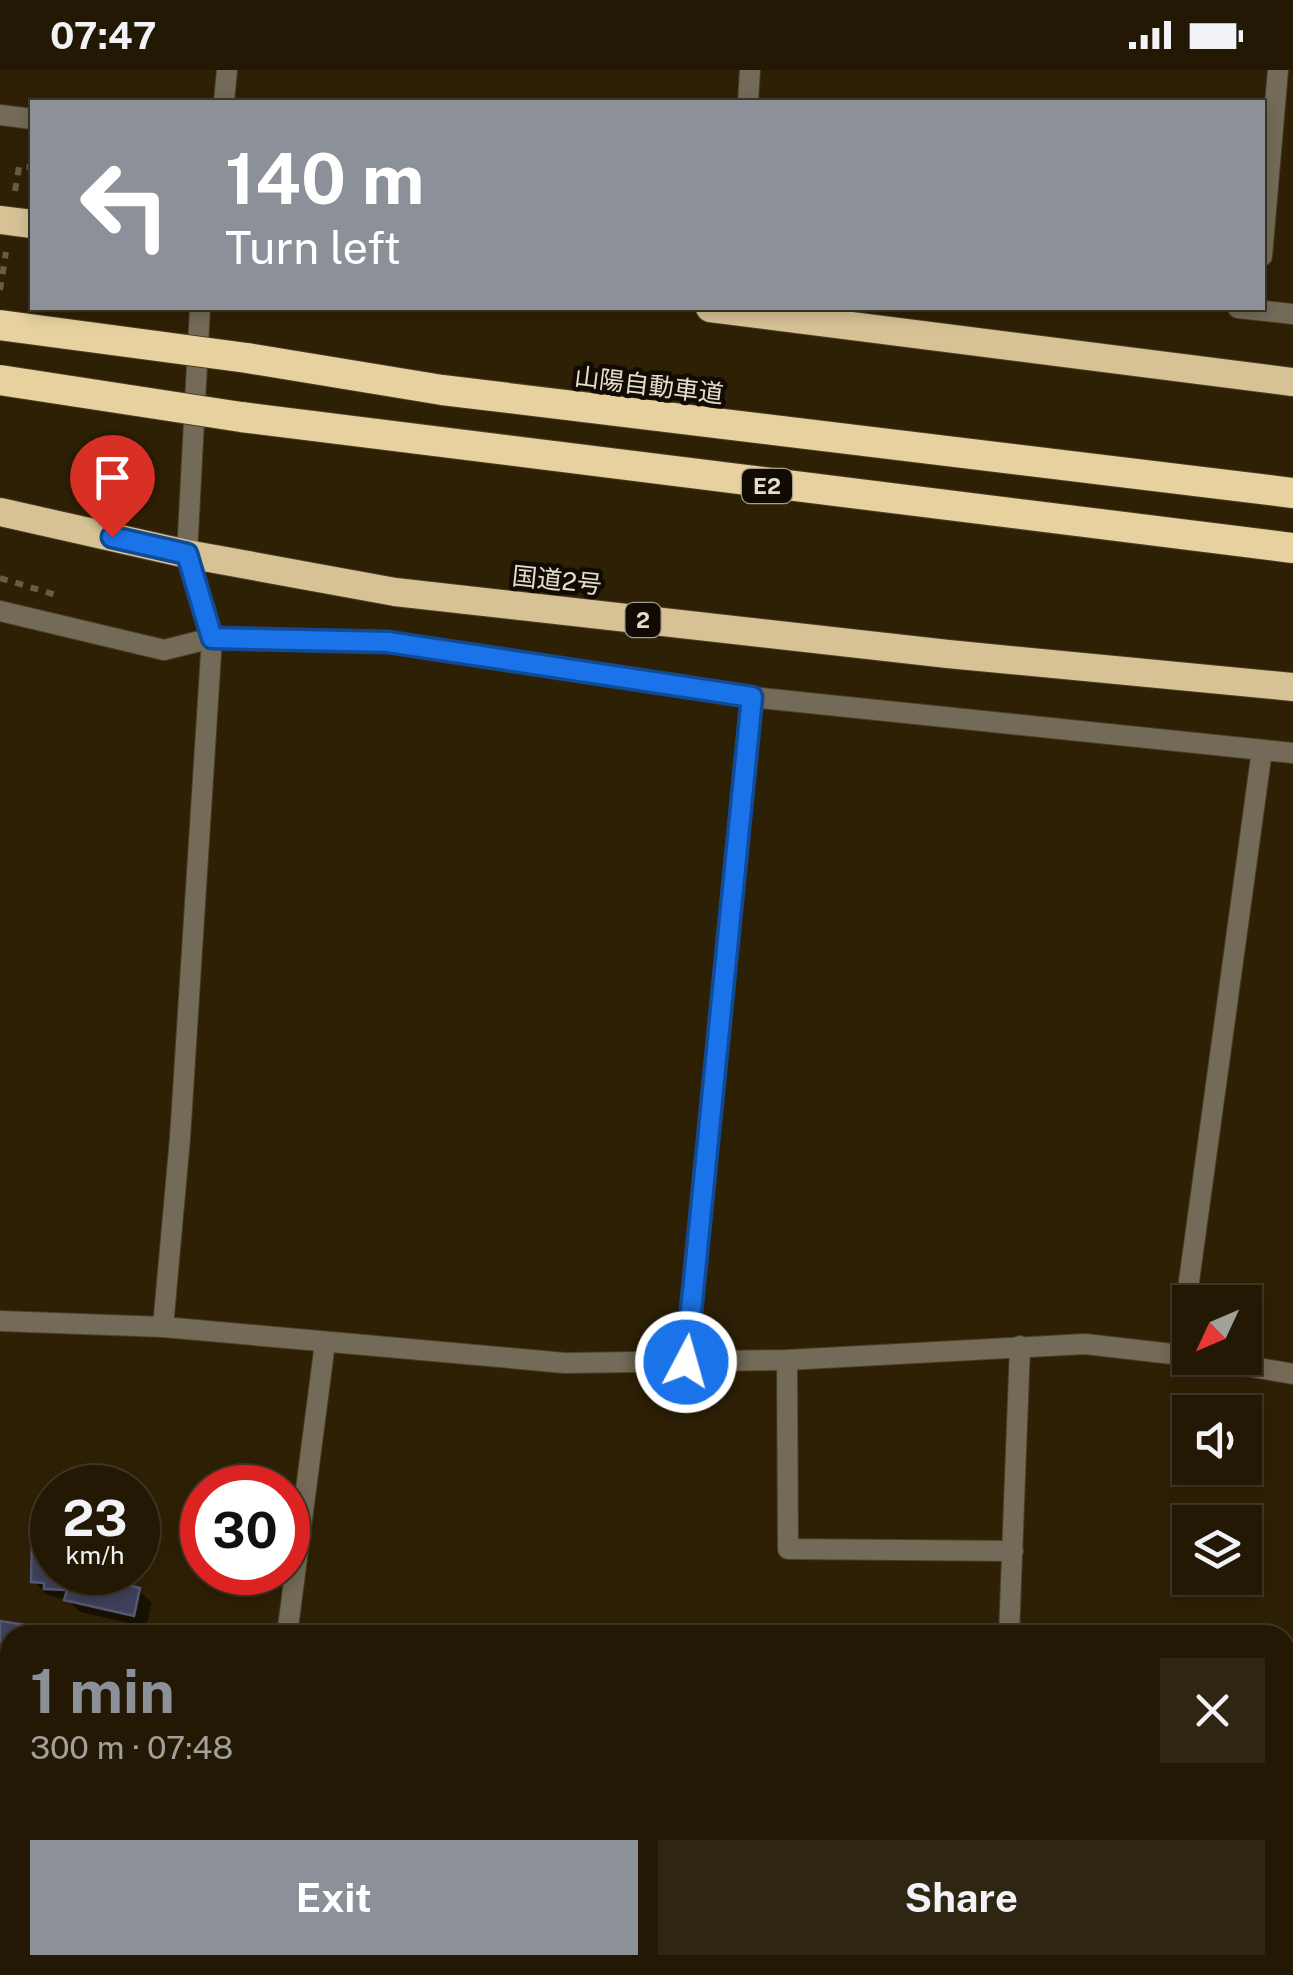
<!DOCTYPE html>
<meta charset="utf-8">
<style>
body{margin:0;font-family:"Public Sans","Noto Sans JP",sans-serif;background:#2e2513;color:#f1f3f6;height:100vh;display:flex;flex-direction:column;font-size:38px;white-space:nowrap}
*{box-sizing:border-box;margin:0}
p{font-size:32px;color:#a2a09a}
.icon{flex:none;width:55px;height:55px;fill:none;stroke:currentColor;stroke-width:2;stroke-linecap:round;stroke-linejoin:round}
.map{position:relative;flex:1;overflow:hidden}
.drawer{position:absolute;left:0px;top:1555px;width:1295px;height:350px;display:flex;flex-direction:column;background:#221804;border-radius:30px 30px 0 0;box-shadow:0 5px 15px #0003,0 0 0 2px #3f3726}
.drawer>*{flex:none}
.hud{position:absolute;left:30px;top:30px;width:1235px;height:210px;border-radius:0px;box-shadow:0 5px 15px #0003,0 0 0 2px #3f3726;background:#8c9099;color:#fff;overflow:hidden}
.needle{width:65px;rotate:226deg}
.buttons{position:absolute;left:1172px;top:1215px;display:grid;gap:20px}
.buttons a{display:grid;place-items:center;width:90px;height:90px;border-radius:0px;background:#221804;box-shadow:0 5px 15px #0003,0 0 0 2px #3f3726;font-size:50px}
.speed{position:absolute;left:30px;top:1395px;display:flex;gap:20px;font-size:50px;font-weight:700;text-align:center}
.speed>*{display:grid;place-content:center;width:130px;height:130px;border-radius:50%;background:#221804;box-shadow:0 5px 15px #0003,0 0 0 2px #3f3726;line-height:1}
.speed small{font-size:25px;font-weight:400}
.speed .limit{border:15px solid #d22;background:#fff;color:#111}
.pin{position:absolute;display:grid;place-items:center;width:85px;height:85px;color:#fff;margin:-102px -42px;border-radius:50% 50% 50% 0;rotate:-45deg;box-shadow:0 0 10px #0007}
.pin .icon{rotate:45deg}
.me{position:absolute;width:110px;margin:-55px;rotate:6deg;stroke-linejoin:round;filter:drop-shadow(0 0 8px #0008)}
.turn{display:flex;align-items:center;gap:35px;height:210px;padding:0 30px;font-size:45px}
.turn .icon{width:130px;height:130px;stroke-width:2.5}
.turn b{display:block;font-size:70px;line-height:85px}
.round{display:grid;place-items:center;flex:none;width:105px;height:105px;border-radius:0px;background:#2e2513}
.overview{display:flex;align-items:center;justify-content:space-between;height:170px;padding:0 30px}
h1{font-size:60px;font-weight:700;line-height:75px;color:#8c9099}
.action{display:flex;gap:20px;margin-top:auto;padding:20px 30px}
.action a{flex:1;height:115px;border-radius:0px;background:#8c9099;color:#fff;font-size:40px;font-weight:700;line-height:115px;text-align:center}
.action a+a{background:#2e2513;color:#f1f3f6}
.status{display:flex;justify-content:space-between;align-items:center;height:70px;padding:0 50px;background:#221804;direction:ltr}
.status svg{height:28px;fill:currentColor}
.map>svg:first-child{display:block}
</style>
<div class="status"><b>07:47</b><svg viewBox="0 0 49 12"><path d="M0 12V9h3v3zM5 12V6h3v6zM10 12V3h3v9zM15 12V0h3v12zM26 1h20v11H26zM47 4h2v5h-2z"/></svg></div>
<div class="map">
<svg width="1293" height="1905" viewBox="0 0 1293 1905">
<rect width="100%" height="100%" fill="#2e2005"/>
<path fill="#0007" d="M34,1470L52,1471V1502H128L127,1517L139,1520L152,1533L146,1557L80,1542L69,1531L46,1524L34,1511Z
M0,1554L74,1565H10V1604L0,1603Z
M0,1893L8,1901L10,1905H0Z"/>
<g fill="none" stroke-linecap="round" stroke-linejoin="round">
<path stroke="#35587a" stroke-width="58" d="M0,1776L10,1777
M1285,1826L1293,1825"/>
</g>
<path fill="#3f405b" stroke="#575874" stroke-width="2.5" d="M32,1467L52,1468V1502H115V1512L140,1518L134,1546L64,1530L67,1520L44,1519V1513L31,1512Z
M0,1551L85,1564V1565H10V1591L0,1589Z
M0,1612L10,1614V1713L0,1711Z"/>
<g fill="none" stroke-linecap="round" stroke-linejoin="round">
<g stroke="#4b3e25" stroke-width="22">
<path id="minor" d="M224,32L227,0
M748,32L750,0
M0,45L32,49
M1262,186L1278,0
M1238,238L1293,244
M0,541L164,580L212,568L389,572L751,627L1293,683
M163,1257L180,1068L212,568L187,484L200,238
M1179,1284L1262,680
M787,1290L788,1479L1013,1481
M686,1292L751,627
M287,1565L325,1273
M1009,1565L1020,1276
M0,1719L10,1720
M0,1847H10
M1285,1887L1293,1885
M828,1895L957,1905
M1165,1905L1251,1895"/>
</g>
<g stroke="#4b3e25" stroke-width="22">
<path id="tertiary" d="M0,1251L163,1257L565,1293L787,1290L1085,1274L1190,1286
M1201,1288L1293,1304"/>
</g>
<g stroke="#4b3e25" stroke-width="30">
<path id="trunk" d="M0,150L32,154
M710,238L1293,312
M0,442L187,484L395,522L948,584L1293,617"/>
</g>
<g stroke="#4b3e25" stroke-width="32">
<path id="motorway" d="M247,288L442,320L1293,423
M241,347L1293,478"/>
</g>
<path stroke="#685c44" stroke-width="6" stroke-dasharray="8 8" stroke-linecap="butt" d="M15,121L19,97H32
M0,220L6,182
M0,508L56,525"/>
<use href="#minor" stroke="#736b57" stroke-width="20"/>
<use href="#tertiary" stroke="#736b57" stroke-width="20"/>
<use href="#trunk" stroke="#d6c295" stroke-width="28"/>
<use href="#motorway" stroke="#e6d19f" stroke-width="30"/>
<g stroke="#4b3e25" stroke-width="32" stroke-linecap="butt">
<path id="motorway-bridge" d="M0,255L247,288
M0,310L241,347"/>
</g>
<use href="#motorway-bridge" stroke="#e6d19f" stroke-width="30"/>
</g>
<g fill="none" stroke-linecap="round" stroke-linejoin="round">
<g stroke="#114b97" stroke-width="25">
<path id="route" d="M112,467L187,484L212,568L388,572L752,627L686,1292"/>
</g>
<use href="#route" stroke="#1a73e8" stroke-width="18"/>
</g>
<g text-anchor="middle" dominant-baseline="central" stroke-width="9" stroke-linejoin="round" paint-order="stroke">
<g fill="#110b03" stroke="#a59d90" stroke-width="2.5">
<rect x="742" y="399" width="50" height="34" rx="8"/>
<rect x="625.5" y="533" width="35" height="34" rx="8"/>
</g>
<g font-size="22" font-weight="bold" fill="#e5dccc">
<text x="767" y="416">E2</text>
<text x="643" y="550">2</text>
</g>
<g font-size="25" fill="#e5dccc" stroke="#110b03">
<text transform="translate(649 315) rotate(7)">山陽自動車道</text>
<text transform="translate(557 510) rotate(6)">国道2号</text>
</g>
</g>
</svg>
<div class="buttons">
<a><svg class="needle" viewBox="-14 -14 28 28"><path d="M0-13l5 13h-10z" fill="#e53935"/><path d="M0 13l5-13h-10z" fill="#a2a09a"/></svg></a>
<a><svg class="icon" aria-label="sound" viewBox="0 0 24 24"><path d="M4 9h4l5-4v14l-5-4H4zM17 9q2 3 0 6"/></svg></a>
<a><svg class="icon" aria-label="layers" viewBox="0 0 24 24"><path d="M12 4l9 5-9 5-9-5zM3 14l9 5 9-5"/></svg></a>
</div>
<div class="speed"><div>23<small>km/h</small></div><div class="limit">30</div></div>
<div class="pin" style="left:112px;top:467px;background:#d93025"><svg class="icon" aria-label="arrive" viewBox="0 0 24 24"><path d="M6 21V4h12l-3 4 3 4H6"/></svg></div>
<svg class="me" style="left:686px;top:1292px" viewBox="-20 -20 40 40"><circle r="17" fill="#1a73e8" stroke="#fff" stroke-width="3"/><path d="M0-11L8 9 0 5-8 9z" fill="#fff"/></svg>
<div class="hud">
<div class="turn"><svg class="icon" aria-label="left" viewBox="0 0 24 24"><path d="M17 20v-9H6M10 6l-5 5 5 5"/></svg><div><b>140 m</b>Turn left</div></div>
</div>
<section class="drawer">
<div class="overview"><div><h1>1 min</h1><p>300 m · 07:48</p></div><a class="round"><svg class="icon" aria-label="close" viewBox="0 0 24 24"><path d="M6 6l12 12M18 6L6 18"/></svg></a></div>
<div class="action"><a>Exit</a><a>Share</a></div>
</section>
</div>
